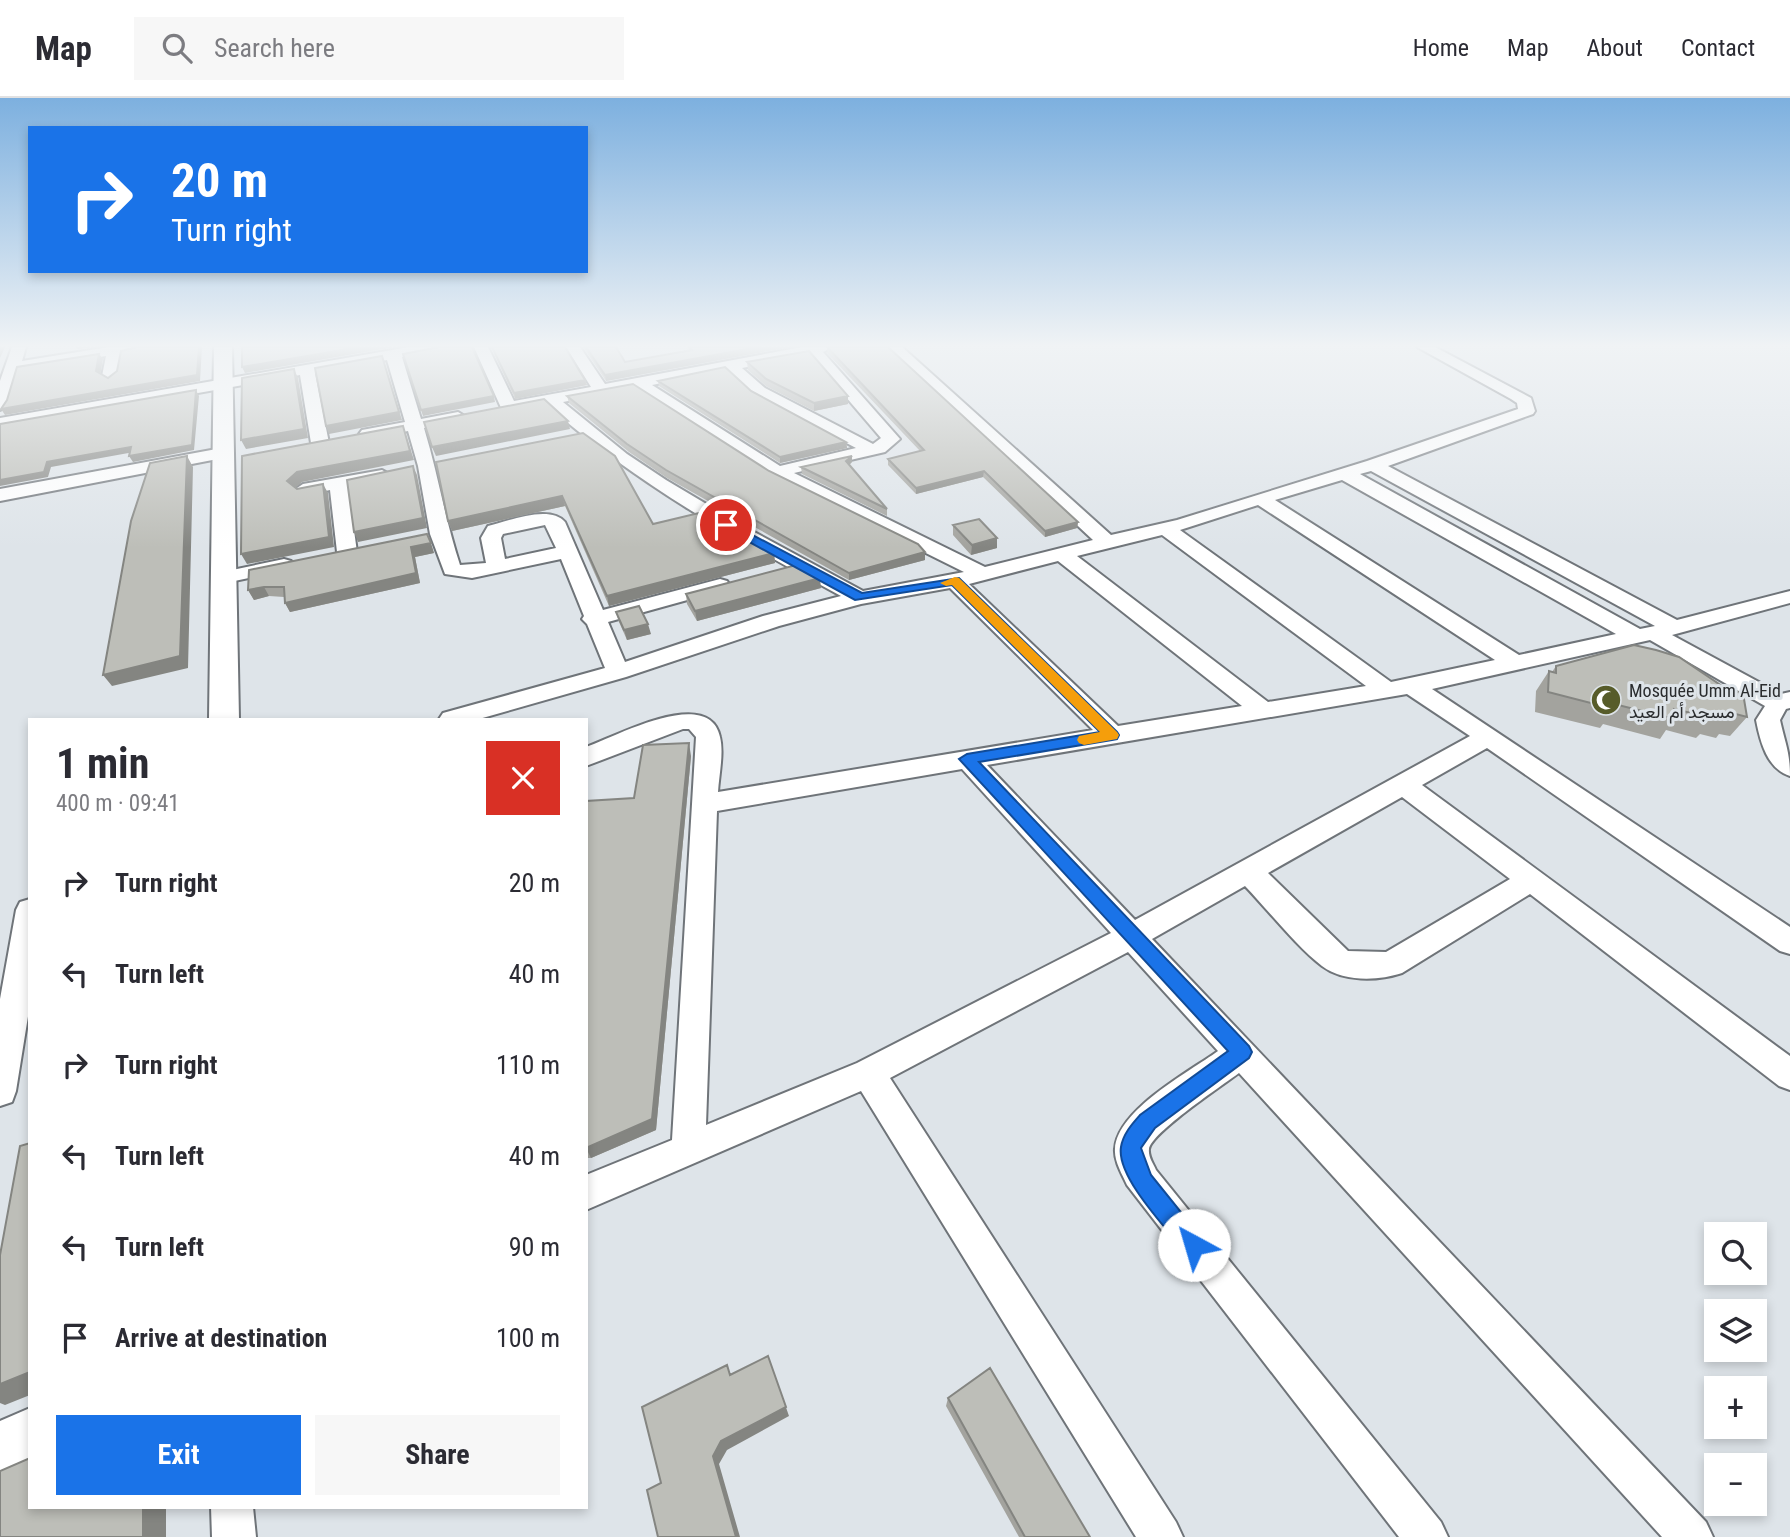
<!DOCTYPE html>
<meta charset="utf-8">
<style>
body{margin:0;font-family:"Roboto Condensed",Vazirmatn,sans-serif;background:#f7f7f7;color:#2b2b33;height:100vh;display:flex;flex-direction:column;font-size:26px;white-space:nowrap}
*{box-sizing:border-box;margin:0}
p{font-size:23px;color:#7c7c81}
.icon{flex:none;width:38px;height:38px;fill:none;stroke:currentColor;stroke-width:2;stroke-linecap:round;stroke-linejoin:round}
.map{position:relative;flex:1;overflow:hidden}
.panel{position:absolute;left:28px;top:620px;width:560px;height:791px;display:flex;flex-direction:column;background:#fff;border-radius:0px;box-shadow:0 4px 10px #0003}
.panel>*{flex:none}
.banner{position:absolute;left:28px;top:28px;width:560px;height:147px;border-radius:0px;box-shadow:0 4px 10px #0003;background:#1a73e8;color:#fff;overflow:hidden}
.controls{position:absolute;left:1704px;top:1124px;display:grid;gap:14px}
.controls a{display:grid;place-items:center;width:63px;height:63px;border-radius:0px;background:#fff;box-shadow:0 4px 10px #0003;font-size:35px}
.pin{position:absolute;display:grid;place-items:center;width:60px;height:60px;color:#fff;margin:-30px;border:4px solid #fff;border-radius:50%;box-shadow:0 2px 7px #0007}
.me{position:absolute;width:77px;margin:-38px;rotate:321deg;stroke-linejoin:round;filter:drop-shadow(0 0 5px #0008)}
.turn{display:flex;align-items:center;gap:24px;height:147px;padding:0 28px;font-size:32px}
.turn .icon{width:91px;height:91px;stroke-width:2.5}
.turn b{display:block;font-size:49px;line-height:60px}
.round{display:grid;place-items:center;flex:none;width:74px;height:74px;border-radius:0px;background:#f7f7f7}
.overview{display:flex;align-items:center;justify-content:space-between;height:119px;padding:0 28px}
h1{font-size:42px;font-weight:700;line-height:52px}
.action{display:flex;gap:14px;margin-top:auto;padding:14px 28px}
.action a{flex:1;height:80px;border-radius:0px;background:#1a73e8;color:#fff;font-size:28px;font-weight:700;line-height:80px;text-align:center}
.action a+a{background:#f7f7f7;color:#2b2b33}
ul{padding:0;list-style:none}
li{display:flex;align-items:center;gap:21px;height:91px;padding:0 28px}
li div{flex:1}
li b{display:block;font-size:26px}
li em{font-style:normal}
header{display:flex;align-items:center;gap:42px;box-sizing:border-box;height:98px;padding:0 35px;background:#fff;border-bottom:2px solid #e1e1e2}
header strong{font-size:33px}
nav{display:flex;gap:38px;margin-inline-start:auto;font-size:24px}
.search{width:490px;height:63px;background:#f7f7f7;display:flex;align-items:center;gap:18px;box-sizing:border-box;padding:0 24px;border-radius:0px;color:#7c7c81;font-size:26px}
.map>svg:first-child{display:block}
</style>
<header>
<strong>Map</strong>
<div class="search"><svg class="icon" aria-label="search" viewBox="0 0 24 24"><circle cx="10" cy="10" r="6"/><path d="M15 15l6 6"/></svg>Search here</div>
<nav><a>Home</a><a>Map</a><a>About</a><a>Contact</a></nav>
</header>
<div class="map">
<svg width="1790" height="1439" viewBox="0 0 1790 1439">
<rect width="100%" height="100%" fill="#dee4e9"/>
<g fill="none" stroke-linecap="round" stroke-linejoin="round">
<g stroke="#6f7479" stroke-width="4">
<path id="minor" d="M12,249H26L22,263L109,249H144L142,252L122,256L118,278L110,283L102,278L106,258L19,272L8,307L0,312V283Z
M409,249H442L440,252L402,259L421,321L458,314L466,319L464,323L424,330C438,376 445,422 460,467L486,465L481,440L488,428C508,423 550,406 565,424L603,512L720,481L727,483L730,487L727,491L608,524L625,564L763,518L841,498C738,442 636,386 547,307L509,314L502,312L474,249H488L514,303L591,289L566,249H580L605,286L802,249H833L823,254L900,341L885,354L794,375L985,469L1093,442L886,249H902L1111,437L1177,422L1367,363L1518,311L1517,305L1511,301L1417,249H1435L1531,300L1535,313L1533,316L1388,368L1677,522L1790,493V505L1672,537L1781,596L1790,594V610L1786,611L1780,622C1785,645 1790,654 1790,678C1767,671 1760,643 1756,622L1765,608L1650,542L1432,591L1790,829V856L1780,853L1487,650L1422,687L1790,958V992L1779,988L1530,796L1402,875C1378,883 1343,884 1322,868C1297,849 1268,812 1245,788L1152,841L1706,1424L1713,1439H1662L1239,975C1223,987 1151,1035 1149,1051C1148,1059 1153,1065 1156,1072L1441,1424L1448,1439H1399L1127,1087C1122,1076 1114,1063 1115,1051C1117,1012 1189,974 1218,953L1128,854L890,980L1176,1424L1183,1439H1136L861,993L586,1112V1077L672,1042L696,639L689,631H683L586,668V649C615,639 709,587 720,639C724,655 719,677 718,694L1093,632L950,490L861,506L779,528L626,579L479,621H439L443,615L605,570L587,526L582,521L584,518L561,461L472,480L445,476L430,436L418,368L408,333L368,341L359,336L362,332L405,324L387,262L315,275L329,345L320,350L311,345L300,277L0,330V320ZM810,257L881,340L873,346L765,290L742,270ZM727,272L753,296L856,350L780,368L652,287ZM635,290L771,378L964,474L863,493L745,429L666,382L627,356L563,304ZM1371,373L1655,528L1640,531L1360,376ZM1342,382L1616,536L1519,557L1275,402ZM1258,407L1495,562L1391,584L1180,432ZM545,427L556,450L505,461L501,440L503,436ZM1162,437L1366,588L1268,604L1077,458ZM1058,463L1242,608L1118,628L969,486ZM1407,596L1470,638L1135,822L987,667ZM962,671L1111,835L857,965L706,1027L717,713ZM1402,699L1510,781L1386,854L1348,853L1268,775Z
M222,350L228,351L231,355L228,359L0,403V391Z
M382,372L391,377L388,381L348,389L357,454L354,458H340L337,454L330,392L303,398L294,392L303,386Z
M284,461L291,463L294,467L291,471L225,485L218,483L215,479L218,475Z
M30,801V906L16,993L12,1004L0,1008V901L16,812L20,804Z
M211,1409H253L256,1439H212Z"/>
</g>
<g stroke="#6f7479" stroke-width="4">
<path id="tertiary" d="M214,249H232L239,621H209Z
M30,1310V1363L0,1375V1323Z"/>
</g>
<use href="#minor" fill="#fff" fill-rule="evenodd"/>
<use href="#tertiary" fill="#fff" fill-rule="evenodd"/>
</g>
<path fill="#a3a39e" d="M491,249H565L587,287L515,301Z
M583,249H616L625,264L690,252L687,249H789L606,283Z
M827,249L1078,424L1077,430L1045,439L983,379L916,396L888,367V361L920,353L827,255Z
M747,264L848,298V306L814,313L766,288L748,272Z
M658,283L751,293L846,344L847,350L780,365L659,288Z
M567,298L769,373L925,454V462L849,482L667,380L629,354L569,305Z
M615,358L653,426L774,455L775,465L609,508L565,408L452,433L448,423Z
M852,358V364L849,367L887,411V418L802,376L801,369Z
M953,427L997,450L971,457L953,437Z
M427,436L434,455L415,459L420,485L290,514L285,505L284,499L269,498L254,502L248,492Z
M821,490L697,523L687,506L686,496Z
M616,514L651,536L627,542L619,524Z
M1556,568L1747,619L1730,638L1719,636L1716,640L1700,636L1696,640L1666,632L1660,641L1603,626L1600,630L1535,614L1536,593L1549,573L1552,574Z
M691,658L656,1032L591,1060H586V703L634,700Z
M948,1300L1090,1439H1019L946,1308Z"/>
<path fill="#848581" d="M0,249H5L0,260Z
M76,249H93L78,251Z
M199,249H202L200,283L5,317L1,311L197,277Z
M360,249H394L245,275L242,269Z
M759,249H789L606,283L605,277Z
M99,256L103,261L100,279L96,273Z
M382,258L402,322L329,336L326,328Z
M294,271L298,280L308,340L246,351L241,342Z
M585,282L587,287L515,301L514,295Z
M196,292L199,298L194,352L133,364L129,358Z
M494,298L495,304L423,318L421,312Z
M848,298V306L814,313V305Z
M568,323L570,331L436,358L432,349Z
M403,328L414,362L302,384L292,393L287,383L297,374Z
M846,344L847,350L780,365V359Z
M131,349L134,354L51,369L48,379L0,388V382L47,364Z
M187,358L193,369L188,570L112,588L103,577Z
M852,358V364L846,370V363Z
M413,368L417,377L427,430L358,444L354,434Z
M984,373L983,379L916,396V390Z
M323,386L328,395L334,449L247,466L241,456Z
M562,398L565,408L452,433L448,423Z
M1078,424L1077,430L1045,439V433Z
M997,440V450L971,457L972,447Z
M431,445L434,455L415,459L420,485L290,514L285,505L411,449Z
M925,454V462L849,482V475Z
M774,455L775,465L609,508L607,498Z
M820,480L821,490L697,523L695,513Z
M264,489L269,498L254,502L248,492Z
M648,526L651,536L627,542L624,532Z
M689,645L691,658L656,1032L591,1060L586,1050Z
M768,1258L789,1318L727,1352L719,1366L740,1439H736L713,1358Z
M30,1274V1297L5,1307L0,1305V1286Z
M143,1409H166V1439H143Z"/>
<path fill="#bdbeb8" stroke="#848581" stroke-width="2" d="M137,249H199L197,277L1,311L7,302L17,269L99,256L96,273L108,280L117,273L121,253Z
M242,249H360L242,269Z
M439,249H472L494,298L421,312L403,256Z
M492,249H565L585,282L514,295Z
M586,249H616L625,264L692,252L690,249H759L605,277Z
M827,249H888L1078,424L1045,433L984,373L916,390L888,361L924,352Z
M809,253L848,298L814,305L766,281L747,264Z
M382,258L399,314L326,328L315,270Z
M725,269L751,293L846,344L780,359L658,283Z
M294,271L304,331L241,342L242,280Z
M633,286L769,373L918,446L925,454L849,475L666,372L627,346L567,298Z
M196,292L192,347L129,358L131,349L47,364L44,374L0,382V326Z
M544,301L568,323L432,349L424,324Z
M403,328L410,353L297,374L287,383L297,391L323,386L329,439L241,456L242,358Z
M583,335L615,358L653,426L703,414L774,455L607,498L562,398L448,423L436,364Z
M187,358L180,558L103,577L131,423L150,365Z
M852,358L846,363L887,411L801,369Z
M413,368L423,420L354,434L347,382Z
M979,421L997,440L972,447L953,427Z
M427,436L431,445L411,449L416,475L285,505L284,489H264L248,492L249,472Z
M796,467L820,480L695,513L686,496Z
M639,508L648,526L624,532L616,514Z
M1634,547L1656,552L1679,559L1728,592L1743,595L1747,619L1732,615V620L1712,615L1713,620L1674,611L1675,621L1614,606V611L1548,594L1549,573L1556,575V568Z
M689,645L652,1021L586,1050V703L634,700L643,647Z
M30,1045V1274L0,1286V1157L20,1048Z
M768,1258L786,1309L721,1343L713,1358L736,1439H658L647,1392L661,1385L642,1309L727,1267L730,1277Z
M990,1270L1090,1439H1025L948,1300Z
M30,1360V1409H143V1439H0V1373Z"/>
<linearGradient id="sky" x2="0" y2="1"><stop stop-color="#7db0df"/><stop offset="0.55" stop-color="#f0f3f5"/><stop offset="1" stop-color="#f0f3f5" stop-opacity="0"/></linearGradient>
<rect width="1790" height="450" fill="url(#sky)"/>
<path fill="#1a73e8" stroke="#114b97" stroke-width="2" d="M722,425H730L862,495L959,480L1117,634L1119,637L1117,641L1112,642L979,664L1249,948L1252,954L1249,960L1155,1030L1141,1050L1151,1077L1201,1139L1205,1147L1201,1155L1194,1158L1186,1155C1168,1132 1116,1079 1121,1049C1123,1036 1132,1026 1140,1017L1228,953L959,661L967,656L1100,634L952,487L855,502L722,429Z"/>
<path fill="#f59e0b" d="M955,479L959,480L1117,634L1119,637L1117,641L1084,647L1079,645L1077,642L1079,638L1100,634L952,487L946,488L940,485Z"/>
<defs>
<g id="mosque-disc" transform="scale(1.575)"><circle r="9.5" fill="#575c2a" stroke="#dee4e9"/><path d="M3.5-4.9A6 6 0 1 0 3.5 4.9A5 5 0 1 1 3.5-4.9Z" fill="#fff"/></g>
</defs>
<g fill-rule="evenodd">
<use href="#mosque-disc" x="1606" y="602"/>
</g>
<g text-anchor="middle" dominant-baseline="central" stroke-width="6" stroke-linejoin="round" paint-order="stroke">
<g font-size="18" fill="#2a2c2e" stroke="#dee4e9" text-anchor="start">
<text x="1629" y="592">Mosquée Umm Al-Eid<tspan x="1629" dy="21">مسجد أم العيد</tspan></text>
</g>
</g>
</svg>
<div class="controls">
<a><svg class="icon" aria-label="search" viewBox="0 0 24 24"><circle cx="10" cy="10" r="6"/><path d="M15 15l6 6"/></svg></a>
<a><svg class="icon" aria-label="layers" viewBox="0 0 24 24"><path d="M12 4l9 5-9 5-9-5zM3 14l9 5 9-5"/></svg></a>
<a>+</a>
<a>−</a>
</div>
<div class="pin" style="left:726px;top:427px;background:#d93025"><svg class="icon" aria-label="arrive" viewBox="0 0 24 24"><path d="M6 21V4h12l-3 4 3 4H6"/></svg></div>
<svg class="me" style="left:1194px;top:1147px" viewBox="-20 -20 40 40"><circle r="19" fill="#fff"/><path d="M0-13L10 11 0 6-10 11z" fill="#1a73e8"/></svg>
<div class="banner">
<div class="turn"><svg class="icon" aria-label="right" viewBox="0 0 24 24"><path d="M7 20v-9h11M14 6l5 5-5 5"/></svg><div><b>20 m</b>Turn right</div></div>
</div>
<section class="panel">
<div class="overview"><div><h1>1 min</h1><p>400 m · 09:41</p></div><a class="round" style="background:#d93025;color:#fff"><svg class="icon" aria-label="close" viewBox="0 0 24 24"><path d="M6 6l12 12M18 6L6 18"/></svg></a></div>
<ul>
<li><svg class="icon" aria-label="right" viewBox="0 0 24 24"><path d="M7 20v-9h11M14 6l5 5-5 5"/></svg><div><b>Turn right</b></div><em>20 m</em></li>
<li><svg class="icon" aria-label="left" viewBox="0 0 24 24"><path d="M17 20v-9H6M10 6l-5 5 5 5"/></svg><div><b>Turn left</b></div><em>40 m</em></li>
<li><svg class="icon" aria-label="right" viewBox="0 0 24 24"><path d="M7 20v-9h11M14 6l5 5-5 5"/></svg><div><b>Turn right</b></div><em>110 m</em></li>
<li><svg class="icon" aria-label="left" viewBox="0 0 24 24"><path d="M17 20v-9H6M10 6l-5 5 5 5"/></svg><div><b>Turn left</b></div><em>40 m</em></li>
<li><svg class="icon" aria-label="left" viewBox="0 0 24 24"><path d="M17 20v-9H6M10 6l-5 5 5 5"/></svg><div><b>Turn left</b></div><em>90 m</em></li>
<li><svg class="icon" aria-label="arrive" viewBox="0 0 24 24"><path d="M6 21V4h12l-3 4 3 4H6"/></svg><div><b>Arrive at destination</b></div><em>100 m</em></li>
</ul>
<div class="action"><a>Exit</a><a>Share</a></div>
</section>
</div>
